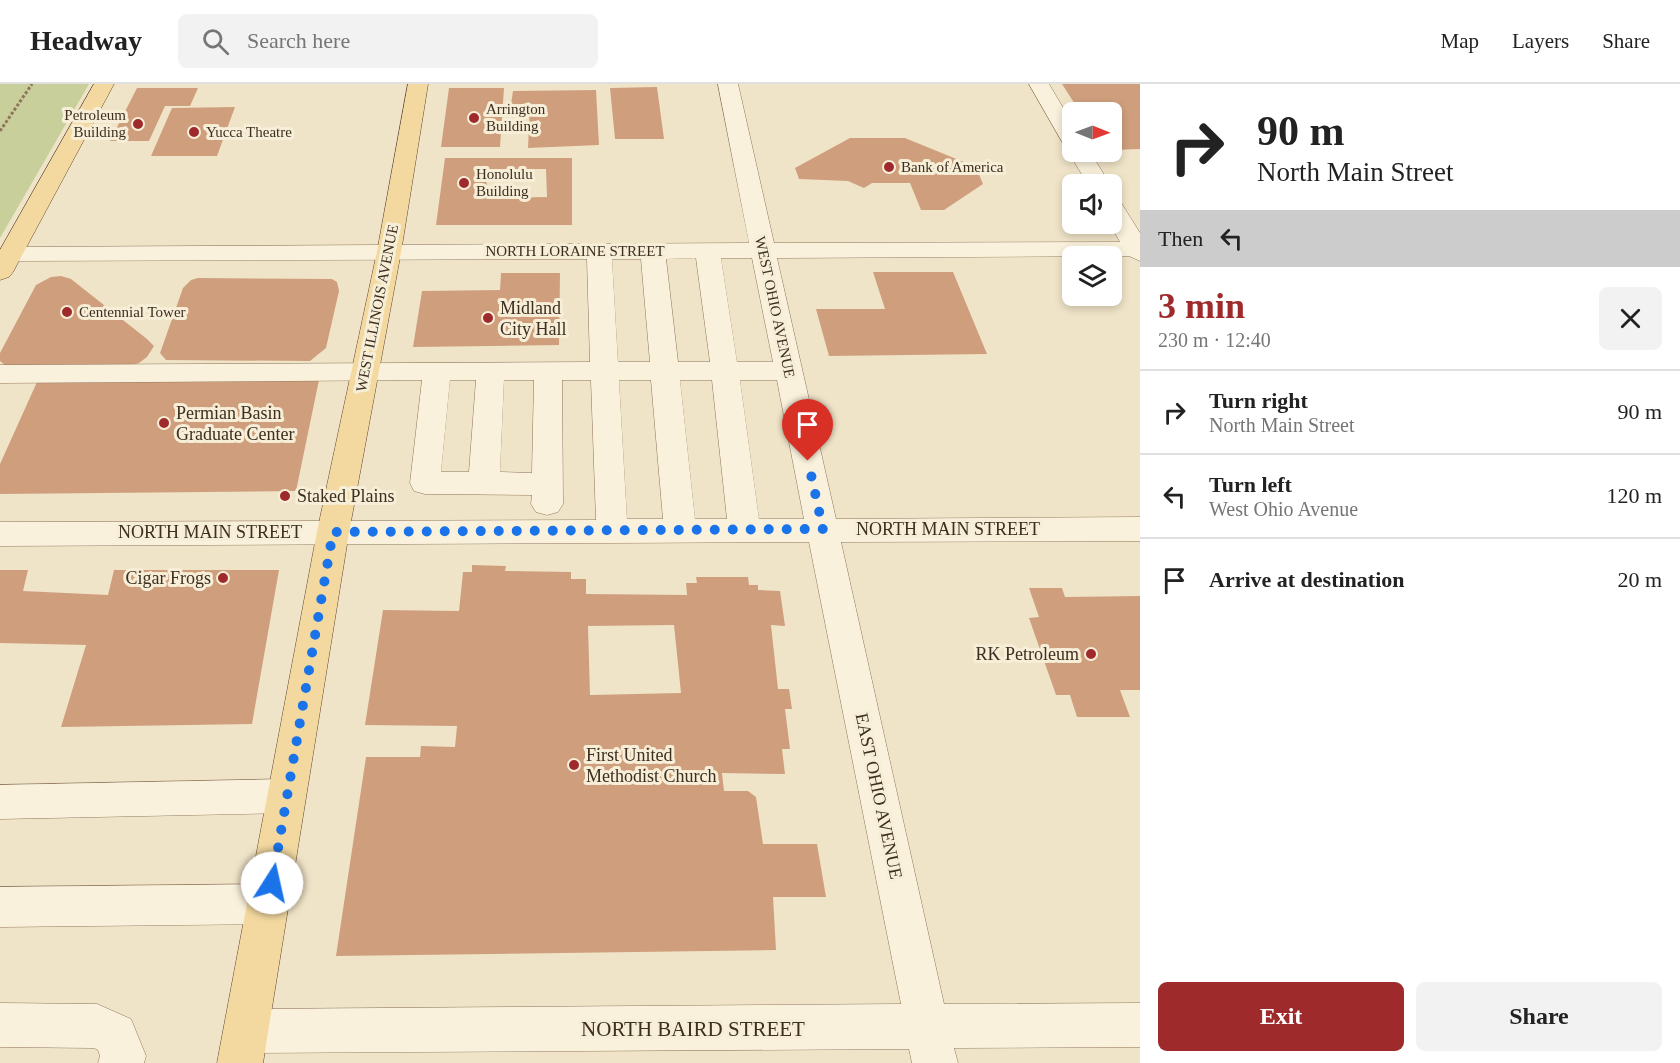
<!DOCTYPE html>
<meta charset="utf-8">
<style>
body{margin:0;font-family:"Times New Roman",serif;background:#f2f2f2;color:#222;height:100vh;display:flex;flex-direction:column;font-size:22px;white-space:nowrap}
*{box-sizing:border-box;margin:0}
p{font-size:20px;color:#767676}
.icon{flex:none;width:33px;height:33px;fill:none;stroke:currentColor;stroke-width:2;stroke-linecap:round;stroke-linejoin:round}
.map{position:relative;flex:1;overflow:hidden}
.sheet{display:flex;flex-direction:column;background:#fff;width:540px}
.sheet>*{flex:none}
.hud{background:#fff;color:#222;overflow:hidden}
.needle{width:39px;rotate:91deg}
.controls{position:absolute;left:1062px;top:18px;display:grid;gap:12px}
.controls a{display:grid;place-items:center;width:60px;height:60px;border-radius:9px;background:#fff;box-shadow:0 3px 9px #0003;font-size:30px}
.pin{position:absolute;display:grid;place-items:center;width:51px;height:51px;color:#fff;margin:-62px -26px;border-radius:50% 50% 50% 0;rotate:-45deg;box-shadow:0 0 6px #0007}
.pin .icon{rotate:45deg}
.me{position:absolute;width:66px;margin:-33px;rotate:10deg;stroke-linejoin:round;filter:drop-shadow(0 0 4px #0008)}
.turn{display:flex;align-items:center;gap:21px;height:126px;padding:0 18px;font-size:27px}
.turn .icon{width:78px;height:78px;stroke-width:2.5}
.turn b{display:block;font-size:42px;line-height:51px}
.then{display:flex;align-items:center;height:57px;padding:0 18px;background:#0003;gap:12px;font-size:22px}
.round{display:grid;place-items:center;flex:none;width:63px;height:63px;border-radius:9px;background:#f2f2f2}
.headline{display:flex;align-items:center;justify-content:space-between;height:102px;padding:0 18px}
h1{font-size:36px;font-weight:800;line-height:45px;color:#9e2a2b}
.button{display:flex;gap:12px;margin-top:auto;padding:12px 18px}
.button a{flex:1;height:69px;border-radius:9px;background:#9e2a2b;color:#fff;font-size:24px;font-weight:800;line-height:69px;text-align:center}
.button a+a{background:#f2f2f2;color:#222}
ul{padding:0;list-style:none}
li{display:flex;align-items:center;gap:18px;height:84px;padding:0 18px;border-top:2px solid #e0e0e0}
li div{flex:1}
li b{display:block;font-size:22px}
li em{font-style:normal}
header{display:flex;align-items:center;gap:36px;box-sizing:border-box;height:84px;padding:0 30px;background:#fff;border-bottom:2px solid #e0e0e0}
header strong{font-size:28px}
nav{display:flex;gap:33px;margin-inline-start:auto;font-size:21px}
.search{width:420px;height:54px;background:#f2f2f2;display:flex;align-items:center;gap:15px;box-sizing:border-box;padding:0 21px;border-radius:9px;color:#767676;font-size:22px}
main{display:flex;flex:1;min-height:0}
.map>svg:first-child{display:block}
</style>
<header>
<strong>Headway</strong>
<div class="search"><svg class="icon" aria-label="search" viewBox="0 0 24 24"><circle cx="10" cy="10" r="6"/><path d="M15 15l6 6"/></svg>Search here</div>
<nav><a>Map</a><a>Layers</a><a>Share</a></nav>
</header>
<main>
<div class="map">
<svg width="1140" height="979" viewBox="0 0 1140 979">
<rect width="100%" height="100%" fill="#f0e4c8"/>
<path fill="#c9cf9b" d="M0,0H89L0,154Z"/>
<path fill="#cf9f7d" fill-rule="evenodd" d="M1062,0H1140V65L1112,66V28H1080Z
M657,3L664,55H615L610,4Z
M137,4H198L190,22H165L149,57H110Z
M449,4H504L500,63H441Z
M596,6L599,61L528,64L530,20H511L513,7Z
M235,23L217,72H151L172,24Z
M850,54H905L976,83L983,100L944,126H921L910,99H872L864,104L848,97L799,95L795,84Z
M445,74H572V141H436ZM488,85H546L547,113L485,114Z
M873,188H953L987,270L829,272L816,225H885Z
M501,189H560L559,261L413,263L422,207L500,206Z
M61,192L71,195L147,255L154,262L147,273L139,279L128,282H6L0,277V269L36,201L51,193Z
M198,194L332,195L337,198L339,207L326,264L310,277L166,276L160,269L183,204L191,196Z
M319,296L296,407L0,410V380L37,298Z
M472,481L506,482L505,487L571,488V495H586V510L687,511L686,499H697L696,493H748L749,501H758V506L780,507L785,542L771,541L778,605H789L792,625H785L790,665H782L785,690L722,689L724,707H748L756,713L763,760H817L826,813H773L776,866L336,872L366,673H420L421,662L455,663L457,642L365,641L383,526L459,527L463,488H472ZM674,541L681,609L590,611L588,542Z
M0,486H28L23,507L108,511L114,486H279L252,640L61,643L86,561L0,559Z
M1029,504H1062L1065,513L1140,512V606H1120L1130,633H1077L1070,611H1056L1029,534L1039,533Z"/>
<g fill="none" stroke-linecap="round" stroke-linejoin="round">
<g stroke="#8d765c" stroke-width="1">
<path id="minor" d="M718,0H738L774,159L1120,158L1110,140L1112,115L1120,117L1140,149V177L1129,172L777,174L836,435L1140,433V457L841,458L944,920L1140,919V963L954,964L958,979H912L909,965L246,969L230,963L224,947L230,931L246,925L901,920L809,458L0,462V438L596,436L591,296H562L563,420L558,428L547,431L536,428L531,420L532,411L425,410L414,407L410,399L422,296L0,299V281L590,278L587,175L10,177L1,175L0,166L10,163L749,159ZM696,174L710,278H678L666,175ZM721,174H752L773,278H737ZM612,175H641L650,278H618ZM450,296H476L469,388H441ZM504,296H534L532,389L500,388ZM619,296H651L663,435H627ZM680,296H712L727,435H695ZM740,296H777L804,435H759Z
M1029,0H1049L1072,39V62L1064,61Z
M1071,63L1072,68H1090L1110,100H1088L1068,68Z
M287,695L301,700L306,712L301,724L287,729L0,735V701Z
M268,800L283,806L289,820L283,834L268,840L0,843V803Z
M0,919L97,920L131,935L146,972L144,979H98L100,972L98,966L94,964L0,963Z"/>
</g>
<g stroke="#5b4430" stroke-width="1">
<path id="major" d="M94,0H114L13,188L9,193L0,196V166Z
M408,0H428L401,168L349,448L263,979H217L317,448L377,168Z"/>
</g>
<path stroke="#8d765c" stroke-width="3" stroke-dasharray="3 2" stroke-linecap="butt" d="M0,47L32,0"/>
<use href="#minor" fill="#faf1dc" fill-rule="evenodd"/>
<use href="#major" fill="#f3d9a0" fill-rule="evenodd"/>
</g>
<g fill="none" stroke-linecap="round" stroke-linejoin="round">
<path stroke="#1a73e8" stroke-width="10" stroke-dasharray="0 18" d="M272,799L333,448L823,445L808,377"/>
</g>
<g fill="#9e2a2b" stroke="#f7eed8" stroke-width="2">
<circle cx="474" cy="34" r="6"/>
<circle cx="138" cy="40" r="6"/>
<circle cx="194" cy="48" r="6"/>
<circle cx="889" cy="83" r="6"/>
<circle cx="464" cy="99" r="6"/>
<circle cx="67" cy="228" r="6"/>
<circle cx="488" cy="234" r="6"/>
<circle cx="164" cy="339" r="6"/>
<circle cx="285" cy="412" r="6"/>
<circle cx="223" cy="494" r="6"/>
<circle cx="1091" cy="570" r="6"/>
<circle cx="574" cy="681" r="6"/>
</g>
<g text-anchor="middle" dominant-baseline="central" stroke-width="6" stroke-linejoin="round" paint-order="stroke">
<g font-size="15" fill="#3d2e20" stroke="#f7eed8" text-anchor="start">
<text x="486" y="25">Arrington<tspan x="486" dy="17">Building</tspan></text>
<text x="126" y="31" text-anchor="end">Petroleum<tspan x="126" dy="17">Building</tspan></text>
<text x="206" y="48">Yucca Theatre</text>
<text x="901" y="83">Bank of America</text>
<text x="476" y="90">Honolulu<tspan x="476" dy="17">Building</tspan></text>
<text x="79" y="228">Centennial Tower</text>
</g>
<g font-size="15" fill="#3d2e20" stroke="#f7eed8">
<text x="575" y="167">NORTH LORAINE STREET</text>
<text transform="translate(775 223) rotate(78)">WEST OHIO AVENUE</text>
<text transform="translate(377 224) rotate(-79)">WEST ILLINOIS AVENUE</text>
</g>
<g font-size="18" fill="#3d2e20" stroke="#f7eed8" text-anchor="start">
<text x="500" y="224">Midland<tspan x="500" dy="21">City Hall</tspan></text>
<text x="176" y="329">Permian Basin<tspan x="176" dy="21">Graduate Center</tspan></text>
<text x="297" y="412">Staked Plains</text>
<text x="211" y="494" text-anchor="end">Cigar Frogs</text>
<text x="1079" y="570" text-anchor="end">RK Petroleum</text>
<text x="586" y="671">First United<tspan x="586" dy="21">Methodist Church</tspan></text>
</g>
<g font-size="18" fill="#3d2e20" stroke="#f7eed8">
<text x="948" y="445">NORTH MAIN STREET</text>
<text x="210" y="448">NORTH MAIN STREET</text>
<text transform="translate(879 712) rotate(78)">EAST OHIO AVENUE</text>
</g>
<g font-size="21" fill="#3d2e20" stroke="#f7eed8">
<text x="693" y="945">NORTH BAIRD STREET</text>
</g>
</g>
</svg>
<div class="controls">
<a><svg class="needle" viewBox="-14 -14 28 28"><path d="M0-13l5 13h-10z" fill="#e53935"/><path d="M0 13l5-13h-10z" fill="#767676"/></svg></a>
<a><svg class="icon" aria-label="sound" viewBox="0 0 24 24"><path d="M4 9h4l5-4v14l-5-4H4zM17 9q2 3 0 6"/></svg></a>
<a><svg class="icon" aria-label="layers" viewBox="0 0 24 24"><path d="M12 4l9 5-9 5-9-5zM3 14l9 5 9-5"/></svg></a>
</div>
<div class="pin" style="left:808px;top:377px;background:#d93025"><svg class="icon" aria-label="arrive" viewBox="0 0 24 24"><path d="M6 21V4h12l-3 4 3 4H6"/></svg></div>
<svg class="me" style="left:272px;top:799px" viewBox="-20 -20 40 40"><circle r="19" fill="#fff"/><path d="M0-13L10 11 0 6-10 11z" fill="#1a73e8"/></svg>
</div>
<section class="sheet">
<div class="hud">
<div class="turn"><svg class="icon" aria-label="right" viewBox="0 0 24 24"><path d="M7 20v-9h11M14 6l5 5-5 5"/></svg><div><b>90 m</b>North Main Street</div></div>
<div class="then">Then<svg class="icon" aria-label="left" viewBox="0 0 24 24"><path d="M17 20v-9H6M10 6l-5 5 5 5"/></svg></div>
</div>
<div class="headline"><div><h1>3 min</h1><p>230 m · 12:40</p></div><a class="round"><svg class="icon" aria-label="close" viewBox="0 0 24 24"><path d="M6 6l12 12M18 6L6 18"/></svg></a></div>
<ul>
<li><svg class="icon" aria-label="right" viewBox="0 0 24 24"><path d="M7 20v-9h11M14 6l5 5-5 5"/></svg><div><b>Turn right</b><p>North Main Street</p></div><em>90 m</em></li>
<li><svg class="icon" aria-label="left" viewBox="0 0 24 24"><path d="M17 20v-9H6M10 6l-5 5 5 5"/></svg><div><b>Turn left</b><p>West Ohio Avenue</p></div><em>120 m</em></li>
<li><svg class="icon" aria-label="arrive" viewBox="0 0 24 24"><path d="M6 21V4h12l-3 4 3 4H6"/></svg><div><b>Arrive at destination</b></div><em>20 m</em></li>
</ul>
<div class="button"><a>Exit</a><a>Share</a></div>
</section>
</main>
